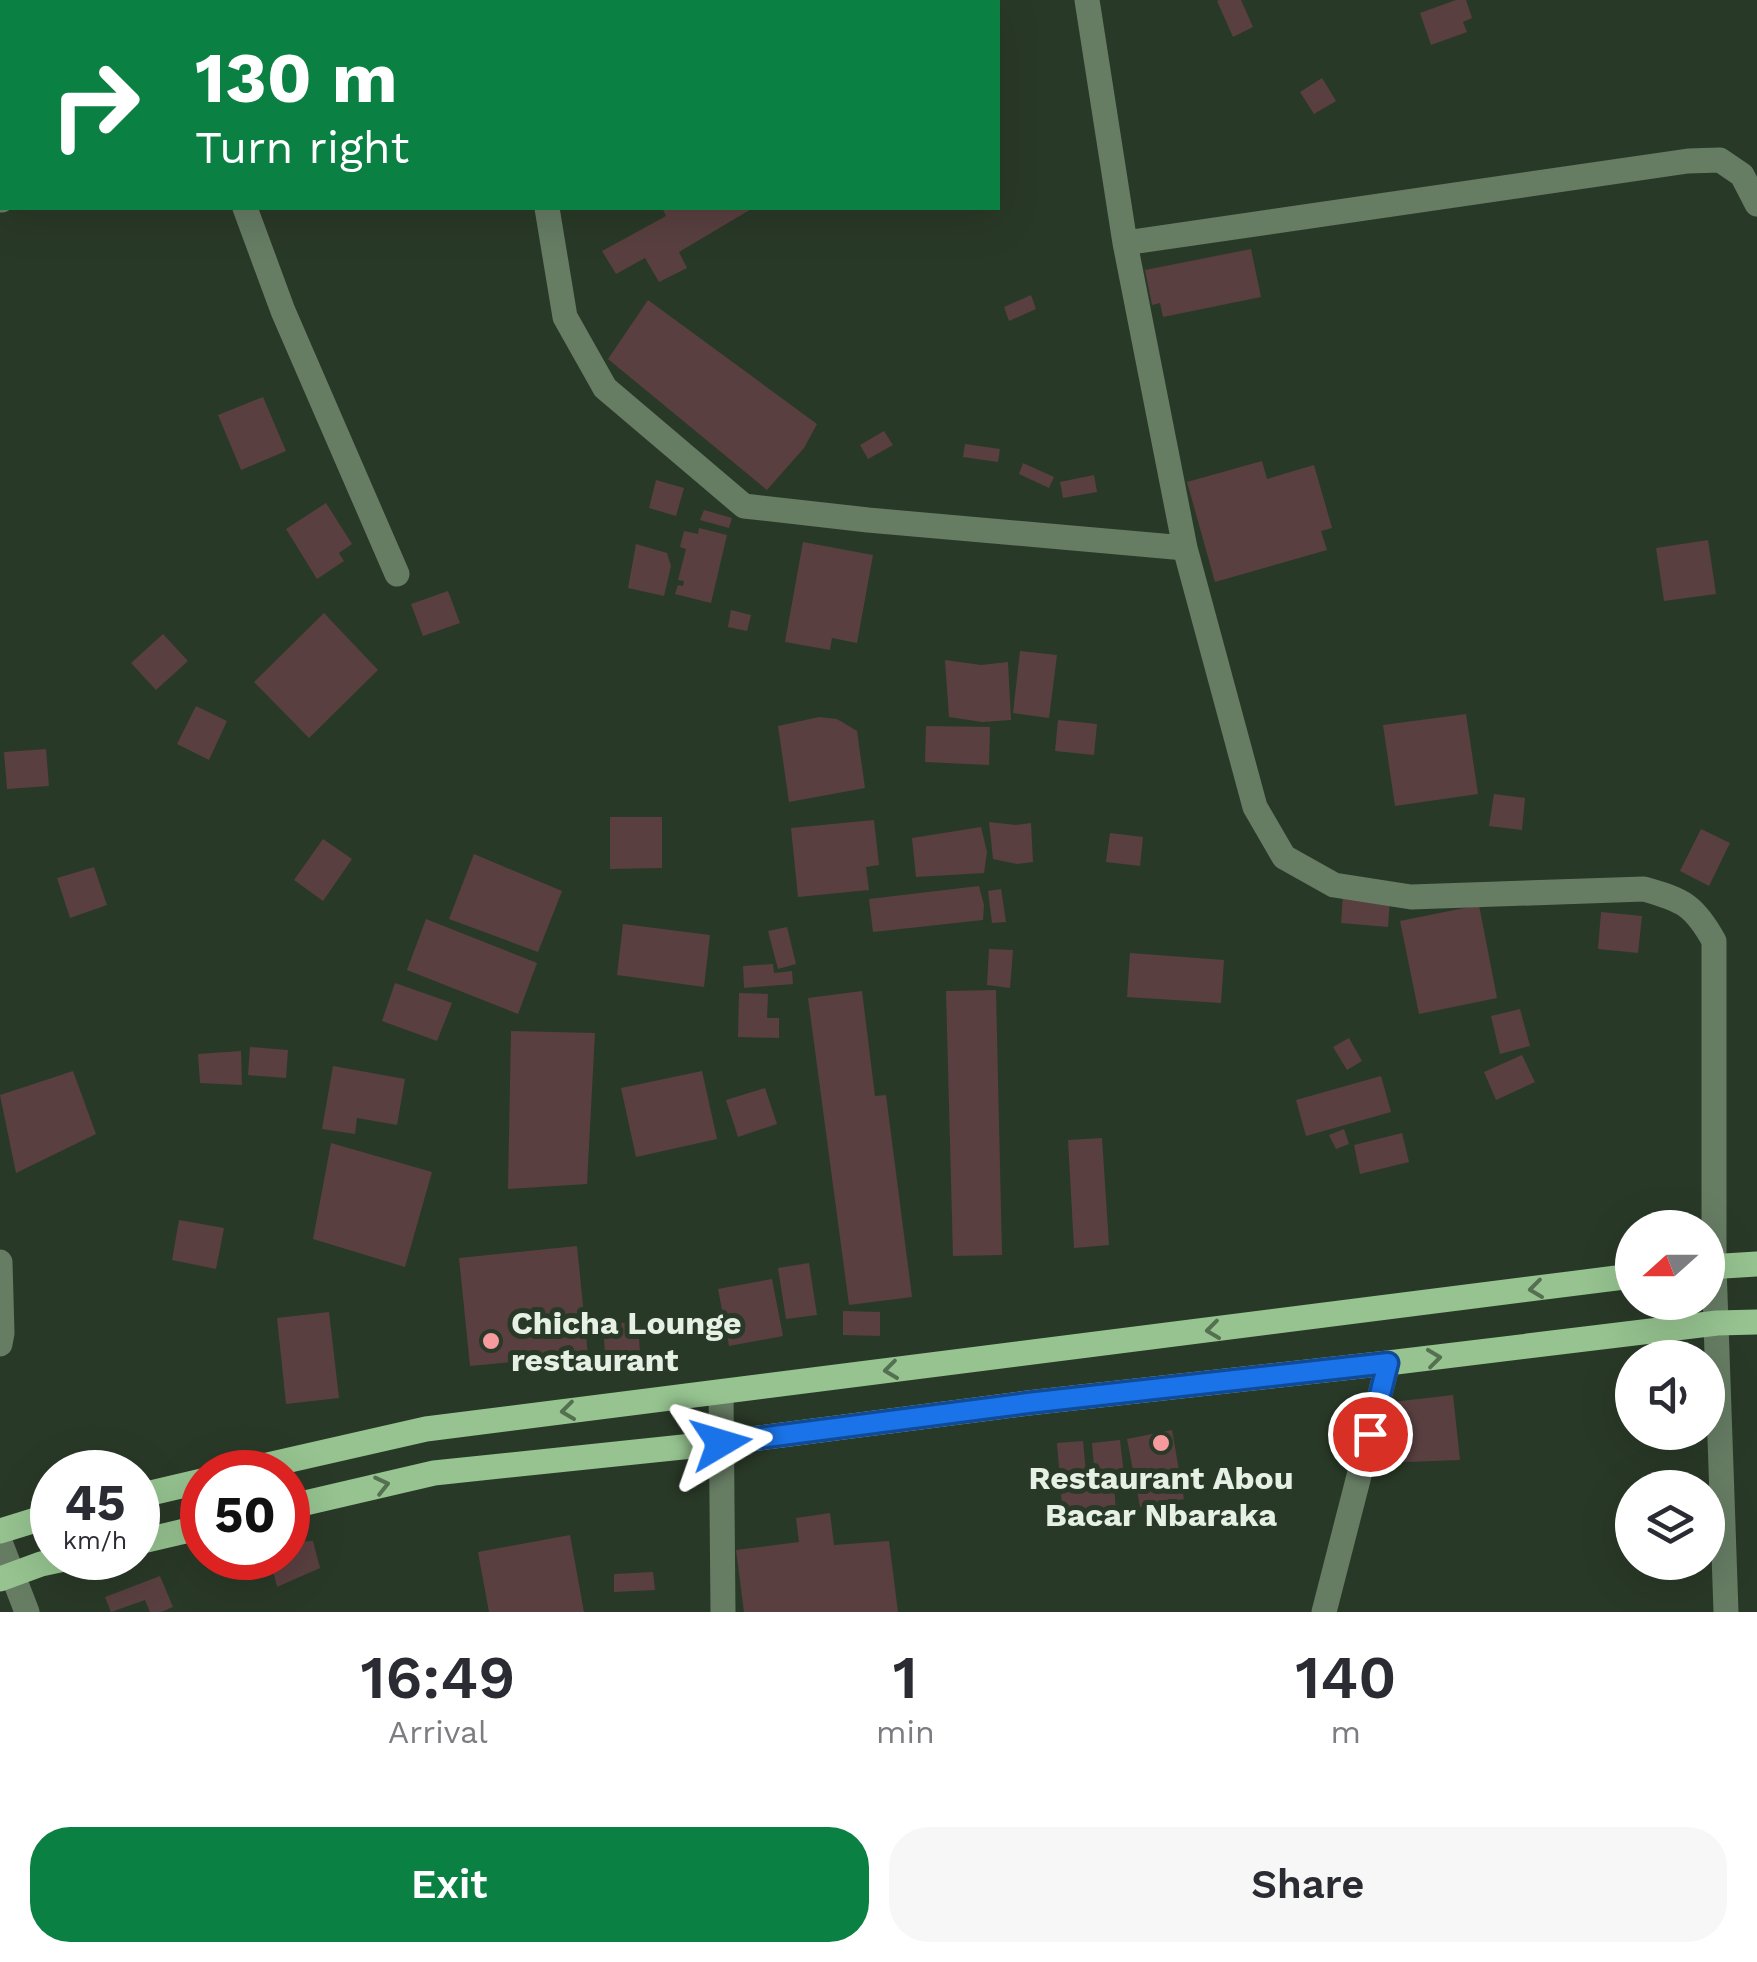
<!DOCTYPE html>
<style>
body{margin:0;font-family:"Work Sans",sans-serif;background:#f7f7f7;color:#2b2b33;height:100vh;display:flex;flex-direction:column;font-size:38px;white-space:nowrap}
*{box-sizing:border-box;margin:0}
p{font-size:32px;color:#7c7c81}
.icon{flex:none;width:55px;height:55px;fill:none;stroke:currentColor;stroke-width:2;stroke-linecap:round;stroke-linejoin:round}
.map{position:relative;height:1612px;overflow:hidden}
.panel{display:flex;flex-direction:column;background:#fff;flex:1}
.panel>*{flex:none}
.banner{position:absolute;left:0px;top:0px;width:1000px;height:210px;box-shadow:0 10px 40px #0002;background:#0b8043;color:#fff;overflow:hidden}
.needle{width:65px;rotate:249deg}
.fabs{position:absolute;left:1615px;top:1210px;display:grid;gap:20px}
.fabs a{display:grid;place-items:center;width:110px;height:110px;border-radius:50%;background:#fff;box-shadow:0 10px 40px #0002;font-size:50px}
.speed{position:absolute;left:30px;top:1450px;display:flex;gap:20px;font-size:50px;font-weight:700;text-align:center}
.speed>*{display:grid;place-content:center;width:130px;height:130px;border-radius:50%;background:#fff;box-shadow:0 10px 40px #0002;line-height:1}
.speed small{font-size:25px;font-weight:400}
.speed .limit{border:15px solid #d22;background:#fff;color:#111}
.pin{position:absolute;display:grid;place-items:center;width:85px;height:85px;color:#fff;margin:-42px;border:5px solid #fff;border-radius:50%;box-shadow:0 2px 10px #0007}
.me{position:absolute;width:110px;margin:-55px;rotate:83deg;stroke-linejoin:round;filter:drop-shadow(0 0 8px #0008)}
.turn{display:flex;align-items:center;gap:35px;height:210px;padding:0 30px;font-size:45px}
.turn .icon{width:130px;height:130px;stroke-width:2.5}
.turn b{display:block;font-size:70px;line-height:85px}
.eta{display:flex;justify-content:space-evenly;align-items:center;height:170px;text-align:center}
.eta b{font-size:60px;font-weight:600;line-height:70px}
.button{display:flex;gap:20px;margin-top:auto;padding:20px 30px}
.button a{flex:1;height:115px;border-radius:40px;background:#0b8043;color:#fff;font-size:40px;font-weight:600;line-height:115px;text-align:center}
.button a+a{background:#f7f7f7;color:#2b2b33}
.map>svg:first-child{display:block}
</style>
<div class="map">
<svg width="1757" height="1612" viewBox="0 0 1757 1612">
<rect width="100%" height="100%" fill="#293927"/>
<path fill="#593f40" d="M1219,0H1241L1253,27L1233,37L1217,1Z
M1456,0H1466L1472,18L1463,22L1467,32L1431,45L1420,13Z
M1322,78L1336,101L1314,114L1300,92Z
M662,208H753L679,252L687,268L659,282L645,258L616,274L602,251L666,216Z
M1251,249L1261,297L1163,317L1160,303L1152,305L1145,270Z
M1031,295L1036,309L1009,321L1004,307Z
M648,300L817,424L804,448L767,490L608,359Z
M263,397L286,451L241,470L218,415Z
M884,431L893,445L868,459L860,445Z
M965,444L1000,449L998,462L963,457Z
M1262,461L1267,479L1314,465L1332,528L1321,531L1327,550L1215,582L1187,482Z
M1023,463L1054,477L1049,488L1019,474Z
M1094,475L1097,492L1063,498L1060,482Z
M656,480L684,488L676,516L649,508Z
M326,503L352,544L339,553L344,561L317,579L286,529Z
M704,510L732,518L729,528L700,520Z
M699,528L727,535L711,603L675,594L678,585L683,586L684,581L678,580L686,549L680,547L684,531L698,534Z
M1708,540L1716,594L1664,601L1656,548Z
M803,542L873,555L857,643L832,638L830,650L785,642Z
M636,544L667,553L671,566L664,596L628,588Z
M448,591L460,623L423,636L411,604Z
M731,610L751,615L747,631L728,627Z
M324,613L378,670L309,738L254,682Z
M163,634L188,661L156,690L131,663Z
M1020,651L1057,655L1049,718L1013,713Z
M945,660L981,665L1008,662L1011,720L982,722L949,717Z
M196,706L227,721L209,760L177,744Z
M1466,714L1478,794L1395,806L1383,725Z
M819,717L837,719L857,731L865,788L789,802L778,726Z
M1058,720L1097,724L1094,755L1055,751Z
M926,726L990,727L989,765L925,762Z
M46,749L49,786L7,789L4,752Z
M1494,794L1525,798L1522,830L1489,826Z
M610,817H662V868L610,869Z
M874,820L879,865L866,867L869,890L798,897L791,828Z
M989,822L1016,825L1031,823L1033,862L1017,864L993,859Z
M981,827L987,852L984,873L916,877L912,838Z
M1701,829L1730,843L1709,886L1680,871Z
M1110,833L1143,837L1140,866L1106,862Z
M323,839L352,859L323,901L294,880Z
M474,854L562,891L538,952L449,919Z
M94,867L107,905L70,918L57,878Z
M979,886L984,905L983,920L873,932L869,899Z
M1001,889L1006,922L992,923L988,891Z
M1343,896L1390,899L1388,927L1341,923Z
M1479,905L1497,998L1419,1014L1400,921Z
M1601,912L1642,916L1638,953L1598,949Z
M426,919L537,963L518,1014L407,970Z
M623,924L710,935L704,987L617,975Z
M787,927L796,964L778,969L768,931Z
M989,949L1013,950L1010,988L987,985Z
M1130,953L1224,960L1221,1003L1127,997Z
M773,964L774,973L792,971L793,984L744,988L743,966Z
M395,983L452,1003L437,1041L382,1021Z
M996,990L1002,1255L953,1256L946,991Z
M862,991L875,1096L886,1095L912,1297L849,1305L808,998Z
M739,993L768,994L767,1018H779V1038L738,1037Z
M1520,1009L1530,1046L1500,1054L1491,1016Z
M511,1031L595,1033L587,1184L508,1189Z
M1349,1038L1362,1061L1347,1070L1333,1047Z
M250,1047L288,1050L286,1078L248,1075Z
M241,1051L242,1085L200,1083L198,1054Z
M1522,1055L1535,1082L1496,1100L1484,1072Z
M333,1066L405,1079L397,1125L357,1118L355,1134L322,1129Z
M73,1071L96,1134L16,1173L0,1095Z
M702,1071L717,1139L636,1157L621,1088Z
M1381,1076L1391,1112L1306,1136L1296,1100Z
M765,1088L777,1124L738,1137L726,1100Z
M1344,1129L1349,1144L1336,1149L1329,1135Z
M1402,1133L1409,1162L1360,1174L1354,1145Z
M1102,1138L1109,1245L1074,1248L1068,1140Z
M331,1143L432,1172L405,1267L313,1239Z
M179,1220L224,1228L216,1269L172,1260Z
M577,1246L588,1355L470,1366L459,1258Z
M809,1263L817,1315L786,1319L778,1268Z
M772,1279L783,1336L729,1346L718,1289Z
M843,1311L880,1312V1336L843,1335Z
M329,1312L339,1398L286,1404L277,1318Z
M638,1322L640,1354L605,1355L603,1324Z
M1453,1395L1460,1460L1379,1463L1392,1402Z
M1172,1430L1184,1499L1140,1507L1127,1439Z
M1120,1440L1124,1475L1095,1478L1092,1443Z
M1083,1441L1087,1484L1114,1482L1116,1514L1063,1518L1057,1443Z
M830,1513L834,1545L889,1541L898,1612H744L736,1550L799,1542L796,1518Z
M570,1535L584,1612H489L478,1552Z
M313,1541L320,1568L277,1587L270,1558H288V1542Z
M653,1572L655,1590L614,1592V1574Z
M160,1576L173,1607L161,1612H150L145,1600L111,1612L105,1597Z"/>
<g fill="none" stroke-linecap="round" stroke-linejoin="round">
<path stroke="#667c63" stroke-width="25" d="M1087,0L1125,243L1185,548L1255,807L1284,857L1334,885L1411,897L1644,889C1683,900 1694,905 1714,941V1266L1726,1612
M765,2L767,0
M0,200H2
M245,208L283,311L397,574
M547,208L565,317L605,388L744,506L868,520L1185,548
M1125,243L1688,161L1720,160L1742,175L1757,204
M0,1262L2,1333L0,1344
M721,1392L723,1612
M0,1542L27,1612
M1324,1612L1388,1363"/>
<path stroke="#96c390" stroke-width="25" d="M1708,1267L1757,1264
M237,1472L426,1429L1632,1276
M138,1496L202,1481
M288,1507L434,1473L721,1443L1028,1403L1388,1363L1717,1323L1757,1322
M0,1531L52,1515
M138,1542L202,1527
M0,1579L41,1564L69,1558"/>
</g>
<defs><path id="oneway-chevron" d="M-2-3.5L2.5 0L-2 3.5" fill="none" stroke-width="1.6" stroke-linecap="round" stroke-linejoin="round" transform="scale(2.5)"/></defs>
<g stroke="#557051">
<use href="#oneway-chevron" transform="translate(1536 1289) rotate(173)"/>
<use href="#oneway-chevron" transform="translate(1213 1330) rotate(173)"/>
<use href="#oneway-chevron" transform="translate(1434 1358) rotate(-7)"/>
<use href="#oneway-chevron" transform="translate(891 1370) rotate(173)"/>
<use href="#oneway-chevron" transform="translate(568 1411) rotate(173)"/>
<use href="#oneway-chevron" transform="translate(382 1485) rotate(-13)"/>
</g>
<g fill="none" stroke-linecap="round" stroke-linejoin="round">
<g stroke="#114b97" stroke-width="25">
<path id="route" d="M721,1443L1028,1403L1388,1363L1370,1434"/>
</g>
<use href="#route" stroke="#1a73e8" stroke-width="18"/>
</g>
<g fill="#f59b9e" stroke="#293927" stroke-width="4">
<circle cx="491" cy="1341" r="10"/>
<circle cx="1161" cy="1443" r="10"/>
</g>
<g text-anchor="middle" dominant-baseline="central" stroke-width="10" stroke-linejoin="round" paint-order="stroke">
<g font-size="32" font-weight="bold" fill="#e6f0e5" stroke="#293927" text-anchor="start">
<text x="511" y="1323">Chicha Lounge<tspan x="511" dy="37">restaurant</tspan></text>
<text x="1161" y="1478" text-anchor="middle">Restaurant Abou<tspan x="1161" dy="37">Bacar Nbaraka</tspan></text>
</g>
</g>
</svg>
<div class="fabs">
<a><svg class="needle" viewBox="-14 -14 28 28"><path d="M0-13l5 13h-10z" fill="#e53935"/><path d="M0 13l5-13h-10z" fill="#7c7c81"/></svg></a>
<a><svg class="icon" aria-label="sound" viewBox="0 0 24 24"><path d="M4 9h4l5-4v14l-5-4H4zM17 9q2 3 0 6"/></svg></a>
<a><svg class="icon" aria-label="layers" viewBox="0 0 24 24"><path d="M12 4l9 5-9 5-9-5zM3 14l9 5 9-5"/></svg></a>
</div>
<div class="speed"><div>45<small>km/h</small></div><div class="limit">50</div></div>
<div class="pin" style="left:1370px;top:1434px;background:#d93025"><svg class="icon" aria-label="arrive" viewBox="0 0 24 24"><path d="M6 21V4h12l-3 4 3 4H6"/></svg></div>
<svg class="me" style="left:721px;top:1443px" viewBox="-20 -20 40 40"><path d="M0-17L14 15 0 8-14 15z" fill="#1a73e8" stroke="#fff" stroke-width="4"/></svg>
<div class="banner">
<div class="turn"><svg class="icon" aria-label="right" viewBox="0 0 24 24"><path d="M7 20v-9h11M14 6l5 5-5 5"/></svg><div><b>130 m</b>Turn right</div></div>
</div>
</div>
<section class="panel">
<div class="eta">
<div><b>16:49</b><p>Arrival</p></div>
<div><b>1</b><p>min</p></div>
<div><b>140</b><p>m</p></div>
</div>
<div class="button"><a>Exit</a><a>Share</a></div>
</section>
